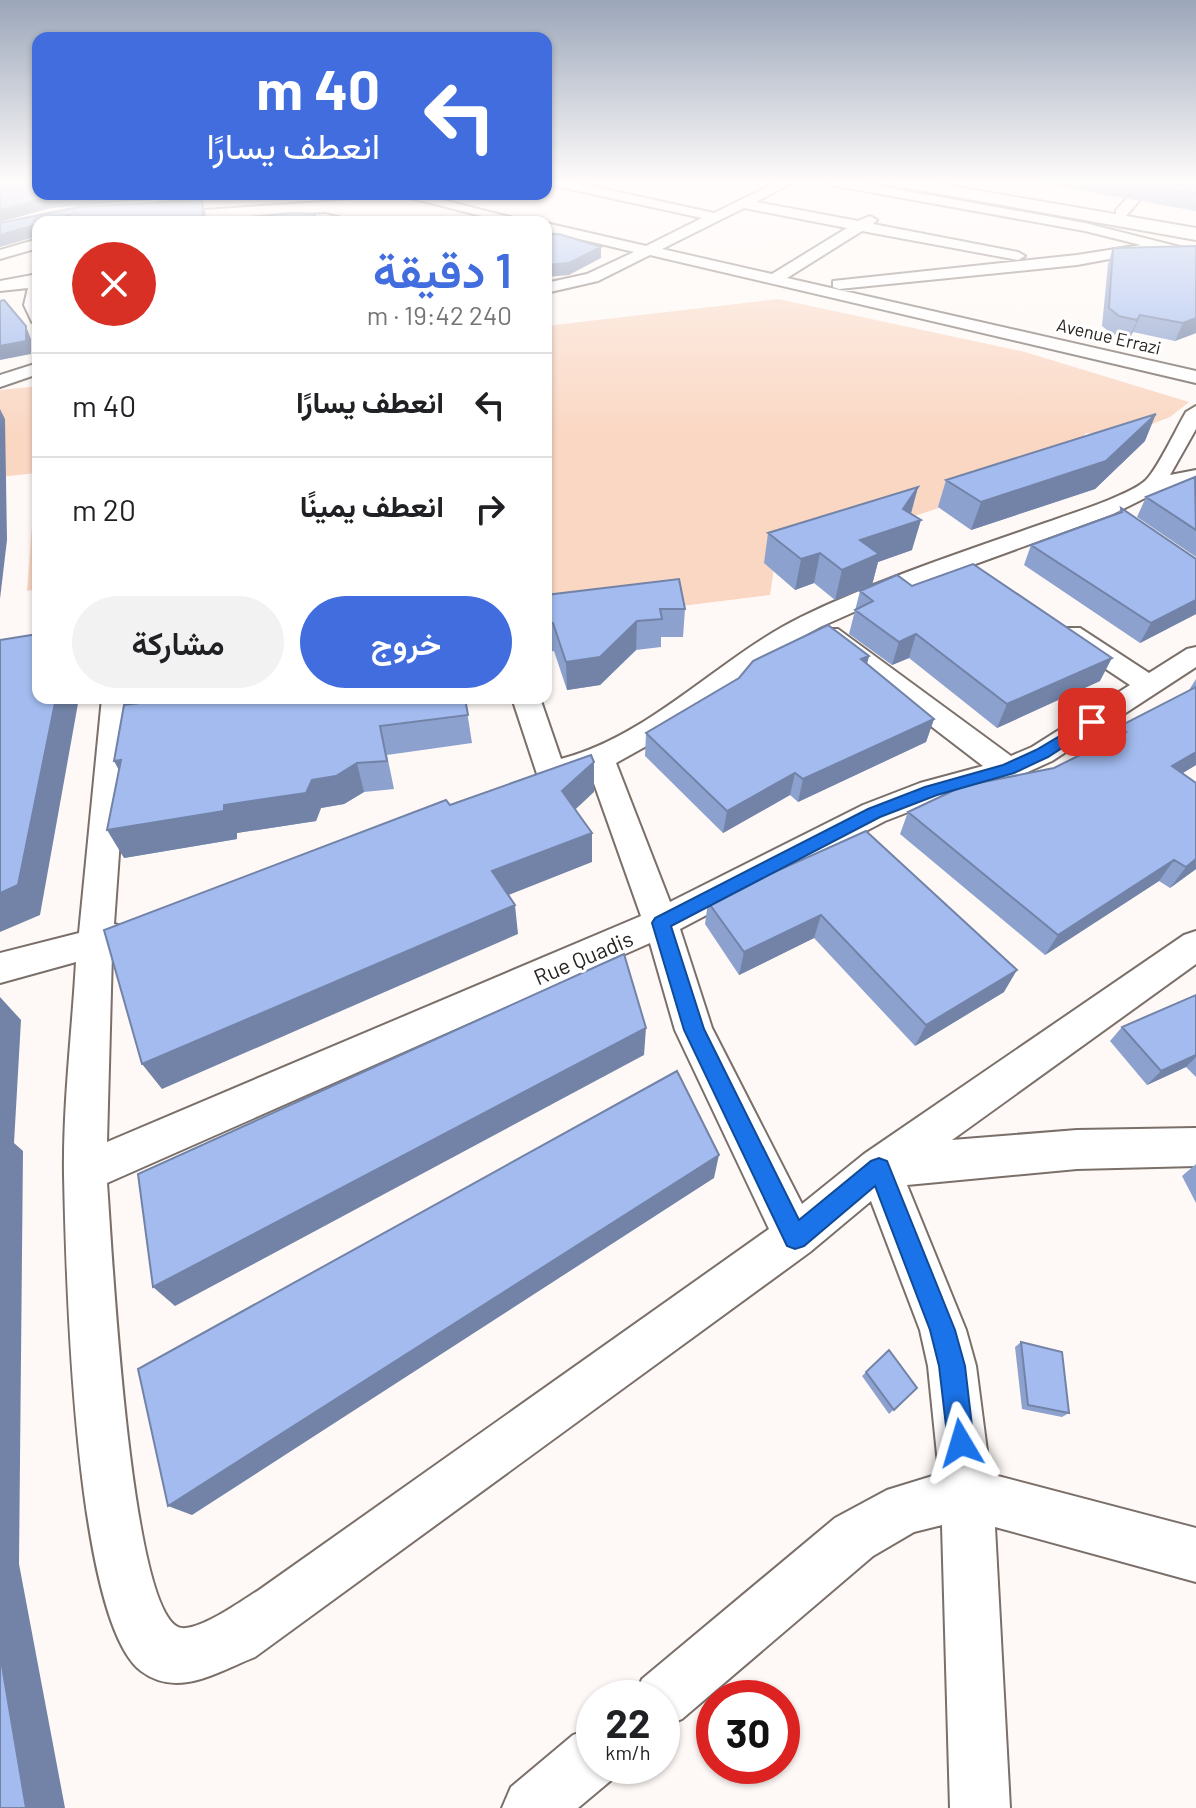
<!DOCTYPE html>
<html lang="ar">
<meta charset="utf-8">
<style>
body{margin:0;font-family:Barlow,Vazirmatn,sans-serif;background:#f2f2f2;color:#202124;direction:rtl;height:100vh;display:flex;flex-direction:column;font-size:30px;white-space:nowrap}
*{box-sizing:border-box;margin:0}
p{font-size:26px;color:#757577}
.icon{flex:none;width:44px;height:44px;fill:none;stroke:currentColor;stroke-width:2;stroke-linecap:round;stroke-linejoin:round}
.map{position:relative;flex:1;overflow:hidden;direction:ltr}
.details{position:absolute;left:32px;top:216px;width:520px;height:488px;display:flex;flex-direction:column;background:#fff;border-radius:16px;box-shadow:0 2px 6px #0004;direction:rtl}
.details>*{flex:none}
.guide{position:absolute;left:32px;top:32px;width:520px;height:168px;border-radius:16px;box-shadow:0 2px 6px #0004;direction:rtl;background:#426dde;color:#fff;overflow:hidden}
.speed{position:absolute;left:576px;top:1680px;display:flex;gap:16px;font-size:40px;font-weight:700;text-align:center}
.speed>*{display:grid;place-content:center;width:104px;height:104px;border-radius:50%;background:#fff;box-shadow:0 2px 6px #0004;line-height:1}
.speed small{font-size:20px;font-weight:400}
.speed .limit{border:12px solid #d22;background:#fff;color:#111}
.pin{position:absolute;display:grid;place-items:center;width:68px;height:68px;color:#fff;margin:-34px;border-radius:16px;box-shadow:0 4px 12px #0006}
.me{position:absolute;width:88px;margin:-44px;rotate:353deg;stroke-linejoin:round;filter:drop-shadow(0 0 6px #0008)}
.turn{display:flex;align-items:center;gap:28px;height:168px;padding:0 40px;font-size:36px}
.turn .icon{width:104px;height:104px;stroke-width:2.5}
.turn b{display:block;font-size:56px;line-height:68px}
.round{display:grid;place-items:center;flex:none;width:84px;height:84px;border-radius:42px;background:#f2f2f2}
.headline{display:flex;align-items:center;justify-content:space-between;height:136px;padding:0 40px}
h1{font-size:48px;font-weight:600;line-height:60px;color:#426dde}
.primary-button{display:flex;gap:16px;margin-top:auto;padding:16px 40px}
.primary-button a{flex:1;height:92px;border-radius:48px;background:#426dde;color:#fff;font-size:32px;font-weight:600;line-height:92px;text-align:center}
.primary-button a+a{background:#f2f2f2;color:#202124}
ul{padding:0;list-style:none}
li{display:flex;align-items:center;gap:24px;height:104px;padding:0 40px;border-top:2px solid #e0e0e0}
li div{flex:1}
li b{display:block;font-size:30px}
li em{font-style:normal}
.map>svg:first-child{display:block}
</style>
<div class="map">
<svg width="1196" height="1808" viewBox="0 0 1196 1808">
<rect width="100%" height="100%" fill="#fef9f6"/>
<path fill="#fad7c3" d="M778,299L1025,352L1189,402L1170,417L1124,435L1086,433L1054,470L775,562L770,595L546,623V326Z
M38,386V589L27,591L36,473L0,477V390Z"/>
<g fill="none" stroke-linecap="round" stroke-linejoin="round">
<g stroke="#7a6f69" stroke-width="4">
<path id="street" d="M546,181H568L714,213L779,181H795L756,202L858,221L870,216L877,220L873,224L1018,252L1025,256L1018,260L862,231L787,278L1196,371V383L650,255L598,281L546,293V283L587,274L634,252L546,231V223L646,246L702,218L551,185ZM744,208L847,228L772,274L662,249Z
M825,181H851L1085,223L1196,251V259L1158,250L1077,265L839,289L833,287V281L1077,255L1141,245L1085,231L831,185Z
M1140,184L1151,187L1126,216H1116V210Z
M293,194H360L353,198L158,211L151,207L158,203Z
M395,194H419L530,222H505Z
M325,214L358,222L281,220L288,216Z
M38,239V248L0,259V250Z
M38,274V323L32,322L24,305L28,288L0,291V281Z
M38,363V374L0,387V375Z
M1196,406V429L1170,475L1196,470V482L1161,490L1113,514L901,591L820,627L782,648L650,744L616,763L670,902L863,805L920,783L983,766L820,641L816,635L820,629H838L1011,756L1032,747L1130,685L1062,640L1058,634L1062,628H1080L1149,673L1187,649L1196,647V667L1052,761L1019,776L942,799L885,821L680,929L712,1028L802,1204L864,1154L1184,935L1196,931V964L952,1140L1077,1130L1196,1128V1166L1077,1169L907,1185L966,1330L976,1366L990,1474L1196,1528V1582L995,1527L1010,1808H950L942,1525L914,1532L873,1556L682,1719L662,1728V1698H634L642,1679L835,1518L887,1490L939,1474L928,1366L920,1330L871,1201L810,1252L255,1657C219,1671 178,1699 141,1671C73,1619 66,1266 64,1175C63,1104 72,1033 76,962L0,983V953L79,933L102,698H130L114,924L128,928L133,938L128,948L112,953L107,1142L641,916L590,772L551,783L539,780L512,698H540L561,759C652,735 718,658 801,617C879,579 963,552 1045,523C1067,515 1131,495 1146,480C1158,468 1176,429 1186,412ZM650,943L675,1030L769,1229L259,1590C244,1599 195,1635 178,1627C129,1604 112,1247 107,1183Z
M594,1727V1766H619L615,1777L578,1808H502L511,1787L573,1735Z"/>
</g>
<g stroke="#7a6f69" stroke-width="4">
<path id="primary" d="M887,181H922L1196,228V240L895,186Z"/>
</g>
<use href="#street" fill="#fff" fill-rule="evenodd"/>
<use href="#primary" fill="#fff" fill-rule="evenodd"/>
</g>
<path fill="#8ca1ce" d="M1034,181H1196V211L1034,182Z
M1113,248L1196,333L1175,341L1133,332L1130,337L1112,334L1102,326L1108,264Z
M1145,441L1095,489L971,530L938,507L946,480Z
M1196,478V557L1137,517L1146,497Z
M918,487L911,514L912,550L878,562L872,585L835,600L814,583L795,590L764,563L768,533Z
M1121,508L1196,559V614L1140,643L1024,565L1031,545L1118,513Z
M912,586L1100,681L997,728L909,658L892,665L849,634L860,591Z
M546,595L685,609L683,637H661V647L636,650L600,685L567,690L554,651L546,652Z
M869,656L867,664L934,719L926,742L798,802L790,795L723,833L645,756L646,733Z
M1196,679V765L1183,773L1196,783V869L1170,888L1159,881L1045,955L900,834L908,812L1054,768L1111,740L1118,727L1189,690Z
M138,698H465L472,743L387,755L394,789L364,792L344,804L321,808L316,821L237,833V839L124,858L140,703Z
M866,831L1004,992L915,1046L814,938L739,975L705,924L708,902Z
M1196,995V1077L1186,1067L1147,1085L1110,1041L1122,1027Z
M1196,1164V1203L1182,1176Z
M1021,1342L1069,1413L1062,1417L1022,1409L1015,1347Z
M889,1350L917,1388L889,1414L862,1376Z"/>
<path fill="#7283a7" d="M96,194H204V196L51,208L0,222V210L47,198Z
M202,200L205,210L206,222H203Z
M70,215L72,222H46Z
M38,224V236L0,247V235Z
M601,247V258L569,275L546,277V265Z
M1140,315L1133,332L1130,337L1137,320Z
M1196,318V333L1175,341L1183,323Z
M26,326L31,339V354L0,360V346Z
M0,409L5,419L7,540L0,599Z
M1156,414L1145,441L1095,489L971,530L981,502Z
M918,487L910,516L921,520L912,550L878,562L872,585L835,600L842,570L860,540L903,509Z
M820,553L814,583L795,590L801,559Z
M1196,600V614L1140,643L1151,623Z
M637,621L636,650L600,685L567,690L566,662Z
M916,634L909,658L892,665L899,642Z
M869,656L863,678L861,659Z
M1112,658L1100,681L997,728L1007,704Z
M56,698H79L40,915L0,932V893Z
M934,719L926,742L798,802L803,779Z
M1196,752V765L1159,787L1172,766Z
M121,760L129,789L114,761Z
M594,762V792L563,821L562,791Z
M357,763L364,792L344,804L321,808L316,821L237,833V839L124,858L107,830L224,805L312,780Z
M795,773L790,795L723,833L727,811Z
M592,833V862L496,900L492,871Z
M1196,859V869L1170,888L1186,867Z
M1174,860L1159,881L1045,955L1058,935Z
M515,905L518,934L162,1089L142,1064Z
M821,915L814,938L739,975L744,952Z
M1017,970L1004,992L915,1046L926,1025Z
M0,997L21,1020L14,1143L23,1151L19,1564L65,1808H26L0,1654Z
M646,1028L644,1055L175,1306L153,1287Z
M1196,1055V1057L1186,1067L1147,1085L1161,1071Z
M719,1155L714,1178L192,1515L168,1506Z"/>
<path fill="#a3bbef" stroke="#7283a7" stroke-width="2" d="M14,181H38V194H96L47,198L0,210V185Z
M1120,181H1165L1196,186V194Z
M202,200L203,221L292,213L314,214L318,222H68L70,215L46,222H38V224L0,235V223L78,207Z
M559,234L601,247L569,263L546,265V235Z
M1196,246V318L1183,323L1140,315L1137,320L1119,316L1109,308L1113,248Z
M4,300L26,326V341L0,346V301Z
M1156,414L1106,461L981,502L946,480Z
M1195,477L1196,530L1146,497Z
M918,487L903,509L921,520L860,540L879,554L842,570L820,553L801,559L768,533Z
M1121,508L1196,559V600L1151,623L1031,545L1122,512Z
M973,564L1112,658L1007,704L916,634L899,642L855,610L873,601L860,591L897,575L912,586Z
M679,579L685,609H660L662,619L637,621L600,657L566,662L553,623L546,624V595Z
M828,625L869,656L861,659L934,719L803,779L795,773L727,811L646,733L739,678L753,661Z
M38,634V698H56L18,885L0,893V640Z
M1196,687V752L1172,766L1196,783V859L1186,867L1174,860L1058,935L908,812L963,786L1054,768L1126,732L1118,727Z
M181,698H465L468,715L380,726L387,761L357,763L336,776L312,780L306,793L224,805V811L107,830L121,760L114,761L124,705Z
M591,755L594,762L562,791L592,833L492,871L515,905L142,1064L104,930L446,800L450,805Z
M866,831L1017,970L926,1025L821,915L744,952L708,902Z
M624,954L646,1028L153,1287L138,1174Z
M1196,995V1055L1161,1071L1122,1027Z
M677,1071L719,1155L168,1506L138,1369Z
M1021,1342L1062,1352L1069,1413L1028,1405Z
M889,1350L917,1388L894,1410L866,1372Z
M0,1654L26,1808H0Z"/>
<linearGradient id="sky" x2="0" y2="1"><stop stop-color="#9ba6b9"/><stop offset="0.42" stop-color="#fffcfb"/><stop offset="1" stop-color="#fffcfb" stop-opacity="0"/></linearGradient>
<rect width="1196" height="434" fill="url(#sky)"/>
<path fill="#1a73e8" stroke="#114b97" stroke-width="2" d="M1092,717L1100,722L1097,725L1048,757L1014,773L937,795L880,817L671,926L704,1029L799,1220L871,1161L879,1158L887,1161L955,1330L965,1366L974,1443L970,1452L961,1456L952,1452L948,1443L939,1366L930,1330L875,1186L804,1246L795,1249L787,1246L684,1030L652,923L655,918L868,809L925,787L1003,765L1036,750Z"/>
<g text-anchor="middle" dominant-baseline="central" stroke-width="6" stroke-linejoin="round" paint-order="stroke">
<g font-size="18" fill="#282421" stroke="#fff">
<text transform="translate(1109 336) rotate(13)">Avenue Errazi</text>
</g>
<g font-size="22" fill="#282421" stroke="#fff">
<text transform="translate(583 957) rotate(-23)">Rue Quadis</text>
</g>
</g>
</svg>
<div class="speed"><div>22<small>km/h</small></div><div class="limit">30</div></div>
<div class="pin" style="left:1092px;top:722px;background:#d93025"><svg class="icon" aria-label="arrive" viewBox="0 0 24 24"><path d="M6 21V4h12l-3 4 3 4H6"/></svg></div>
<svg class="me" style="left:961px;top:1443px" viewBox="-20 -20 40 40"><path d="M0-17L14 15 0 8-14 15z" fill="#1a73e8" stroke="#fff" stroke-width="4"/></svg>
<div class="guide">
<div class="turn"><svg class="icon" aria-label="left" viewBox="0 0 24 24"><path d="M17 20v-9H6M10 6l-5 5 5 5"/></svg><div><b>40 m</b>انعطف يسارًا</div></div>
</div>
<section class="details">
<div class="headline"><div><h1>1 دقيقة</h1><p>240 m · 19:42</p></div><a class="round" style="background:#d93025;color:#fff"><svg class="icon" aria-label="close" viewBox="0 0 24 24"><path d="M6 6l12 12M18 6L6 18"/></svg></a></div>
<ul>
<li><svg class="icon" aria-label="left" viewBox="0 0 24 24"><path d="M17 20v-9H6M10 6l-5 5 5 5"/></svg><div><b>انعطف يسارًا</b></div><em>40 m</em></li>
<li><svg class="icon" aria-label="right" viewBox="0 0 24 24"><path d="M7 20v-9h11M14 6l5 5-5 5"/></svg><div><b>انعطف يمينًا</b></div><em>20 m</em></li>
</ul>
<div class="primary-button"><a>خروج</a><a>مشاركة</a></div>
</section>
</div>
